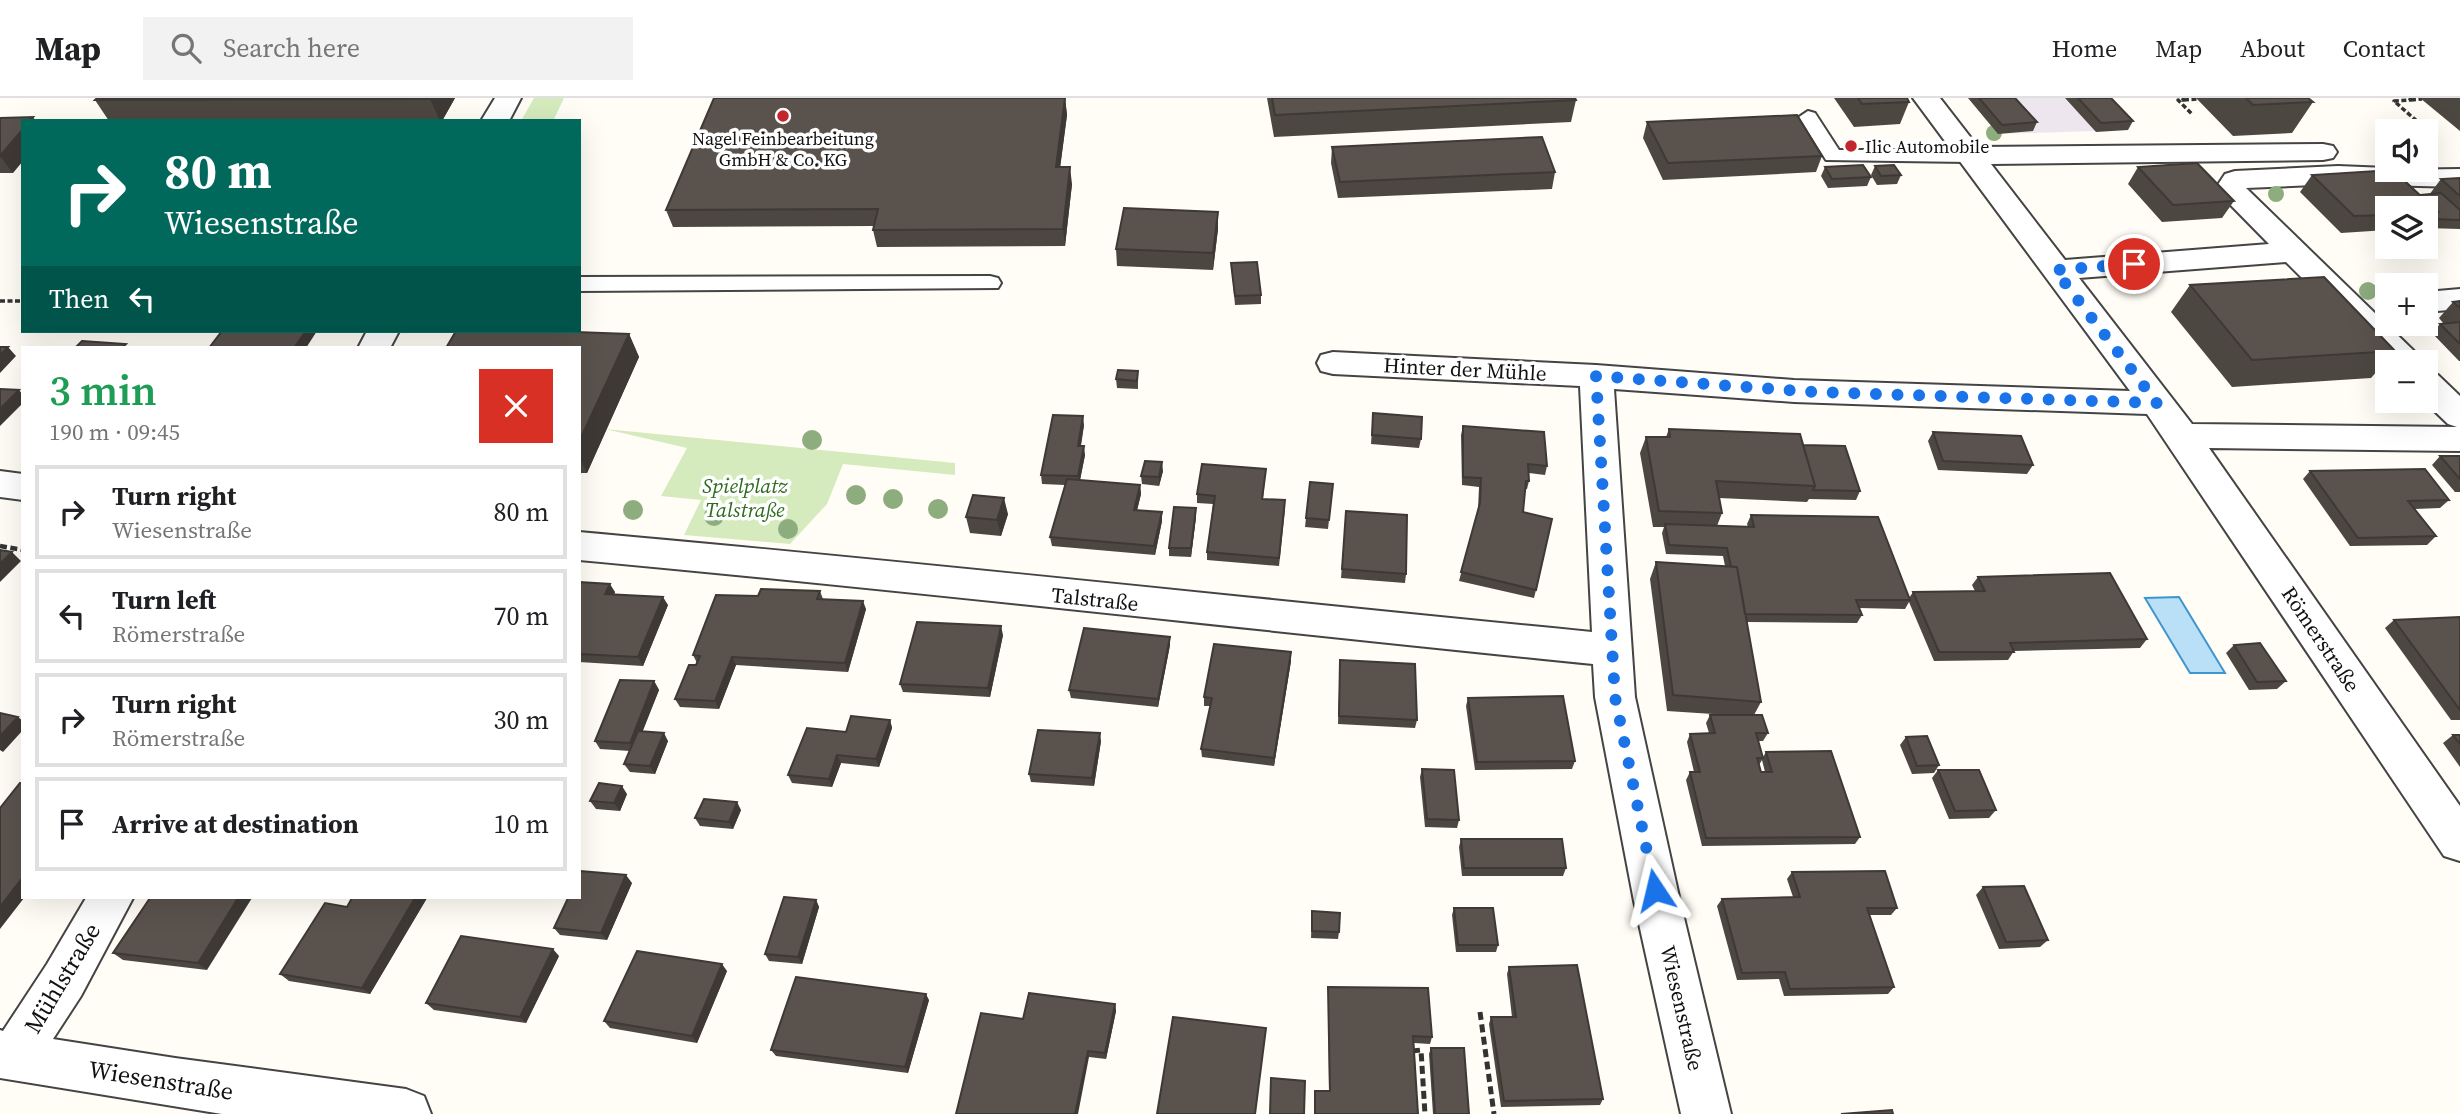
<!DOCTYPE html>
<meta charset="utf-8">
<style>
body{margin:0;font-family:"Source Serif 4",serif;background:#f2f2f2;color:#202124;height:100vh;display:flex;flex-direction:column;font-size:26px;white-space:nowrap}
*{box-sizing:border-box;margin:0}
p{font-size:23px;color:#757577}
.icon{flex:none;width:38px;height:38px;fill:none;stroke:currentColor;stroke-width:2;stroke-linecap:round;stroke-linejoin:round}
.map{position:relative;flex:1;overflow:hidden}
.panel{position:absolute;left:21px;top:248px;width:560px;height:553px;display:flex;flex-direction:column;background:#fff;border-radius:0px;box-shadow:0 7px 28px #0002}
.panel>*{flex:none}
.banner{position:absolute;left:21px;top:21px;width:560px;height:214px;border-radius:0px;box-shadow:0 7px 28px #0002;background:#00695c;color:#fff;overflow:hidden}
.buttons{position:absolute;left:2375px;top:21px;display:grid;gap:14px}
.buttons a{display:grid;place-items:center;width:63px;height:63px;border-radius:0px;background:#fff;box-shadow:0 7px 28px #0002;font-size:35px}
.pin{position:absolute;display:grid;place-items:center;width:60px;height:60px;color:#fff;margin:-30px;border:4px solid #fff;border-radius:50%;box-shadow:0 2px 7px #0007}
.me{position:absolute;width:77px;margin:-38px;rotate:350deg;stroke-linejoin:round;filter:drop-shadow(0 0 5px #0008)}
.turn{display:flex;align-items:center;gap:24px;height:147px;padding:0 28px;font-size:32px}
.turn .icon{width:91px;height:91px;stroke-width:2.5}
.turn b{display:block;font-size:49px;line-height:60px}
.then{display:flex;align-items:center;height:66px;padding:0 28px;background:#0003;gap:14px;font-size:26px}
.round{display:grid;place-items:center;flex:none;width:74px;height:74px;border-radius:0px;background:#f2f2f2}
.summary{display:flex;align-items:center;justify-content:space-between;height:119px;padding:0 28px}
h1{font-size:42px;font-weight:600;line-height:52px;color:#1e9e55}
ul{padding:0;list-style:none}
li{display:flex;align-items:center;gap:21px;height:94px;margin:0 14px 10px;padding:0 14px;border:4px solid #e0e0e0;border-radius:0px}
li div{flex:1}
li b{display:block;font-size:26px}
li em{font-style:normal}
header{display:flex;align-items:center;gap:42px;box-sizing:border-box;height:98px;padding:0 35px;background:#fff;border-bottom:2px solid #e0e0e0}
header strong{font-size:33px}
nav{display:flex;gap:38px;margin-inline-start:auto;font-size:24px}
.search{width:490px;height:63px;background:#f2f2f2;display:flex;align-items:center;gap:18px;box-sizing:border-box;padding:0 24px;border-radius:0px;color:#757577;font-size:26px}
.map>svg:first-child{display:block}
</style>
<header>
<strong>Map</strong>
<div class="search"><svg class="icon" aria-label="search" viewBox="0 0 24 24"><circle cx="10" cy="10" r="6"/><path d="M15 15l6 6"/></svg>Search here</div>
<nav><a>Home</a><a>Map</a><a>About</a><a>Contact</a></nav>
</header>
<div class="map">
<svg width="2460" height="1016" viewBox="0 0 2460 1016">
<rect width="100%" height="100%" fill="#fffdf5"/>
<path fill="#eee6ef" d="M1968,0H2098L2128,32L1998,36Z"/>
<path fill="#d5ebbd" d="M534,0H564L553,23H521Z
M605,331L955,365V377L843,366L827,406L790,446L684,437L701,402L661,398L687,350Z"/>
<path fill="#b9e0f7" stroke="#3f96cf" stroke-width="2" d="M2179,499L2225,575H2190L2145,500Z"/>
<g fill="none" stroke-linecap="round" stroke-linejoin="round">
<g stroke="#444" stroke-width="4">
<path id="lane" d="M1808,13L1815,15L1839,52H1968L1978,58L1968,64L1826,62L1799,19Z
M990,178L998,180L1001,185L998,190L579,193V179Z"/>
</g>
<g stroke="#444" stroke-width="4">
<path id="street" d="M495,0H521L509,23H481Z
M1913,0H1940L1978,49L2323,46L2333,48L2337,54L2333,60L2323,62L1991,66L2065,162L2269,146L2215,91L2225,76L2235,73L2338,68L2387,70V72L2460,71V89L2338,86L2246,90L2417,256L2421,264L2387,265L2286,164L2079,180L2192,326L2457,329L2448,326L2424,303L2426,274L2438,277L2460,298V353L2209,350L2460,708V763L2444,758L2147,316L1794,304L1614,291L1635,599L1680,803L1731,1016H1681L1634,803L1595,599L1593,566C1255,532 918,493 579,462V434C917,464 1254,501 1592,534L1580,288L1333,276L1321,273L1317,265L1321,257L1333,254L1596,267L1794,282L2130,293Z
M2460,191V211L2426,214V194Z
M367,233H399L390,250H358Z
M0,373L23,376V402L0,399Z
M86,800H133L81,898L53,941L175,960L406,991L424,998L431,1016H222L0,980V932L3,933L47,866Z"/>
</g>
<path stroke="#333" stroke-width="3.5" stroke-dasharray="5 2.5" stroke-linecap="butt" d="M2182,0L2184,2H2178L2192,16
M2409,0L2411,2L2394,3L2436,40
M2184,2L2197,1
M2411,2L2422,1
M0,203H23"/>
<path stroke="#333" stroke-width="4.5" stroke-dasharray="7 3.5" stroke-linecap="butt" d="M747,420L752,410
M0,448L23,452"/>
<path stroke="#333" stroke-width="5" stroke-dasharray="8 4.5" stroke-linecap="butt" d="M1480,914L1494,1016
M1412,953L1421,952L1425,1016"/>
<use href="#lane" fill="#fff" fill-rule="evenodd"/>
<use href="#street" fill="#fff" fill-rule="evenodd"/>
</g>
<g fill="#8dad7f">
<circle cx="1994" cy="35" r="8"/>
<circle cx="2276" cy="96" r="8"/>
<circle cx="2368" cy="193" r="9"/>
<circle cx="812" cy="342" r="10"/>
<circle cx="856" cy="397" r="10"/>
<circle cx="893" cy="401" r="10"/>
<circle cx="938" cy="411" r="10"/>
<circle cx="633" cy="412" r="10"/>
<circle cx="714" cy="418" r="10"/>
<circle cx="788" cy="431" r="10"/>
</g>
<path fill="#4d4742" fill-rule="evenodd" d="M455,0L442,23H109L95,2Z
M1065,0L1067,17L1060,69L1072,86L1065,148L877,149L873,132L874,128L673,129L666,112Z
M1267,0H1575L1576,2L1571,24L1274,39Z
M1834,0H1907L1909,4L1900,26L1854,29Z
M1968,0H2015L2037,24L2033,33L1998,36Z
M2065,0H2111L2133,23L2128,32L2096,34Z
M2196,0H2308L2313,4L2292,35L2233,38Z
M2420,0H2460V33Z
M33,19L36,23H23L13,75H0V20Z
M1647,24L1822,58L1816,74L1663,82L1643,40Z
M1332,49L1555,74L1552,91L1338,100L1331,65Z
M1875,68L1901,77L1897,86L1877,87L1871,77Z
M1825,69L1871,79L1867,88L1828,90L1821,78Z
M2138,69L2234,103L2222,120L2162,124L2128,86Z
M2312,77L2420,97H2429L2441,81L2460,80V131L2426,130V110H2387V132L2341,135L2300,94Z
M1218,131L1213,172L1117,168L1116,151Z
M1231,165L1261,197V206L1235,207Z
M2190,187L2395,253L2371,280L2232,289L2171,214Z
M2460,203V263H2459L2432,235L2440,226H2444L2439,220L2453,204Z
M629,236L639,259L587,375H579V250Z
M1138,273V291L1117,290L1116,281Z
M1373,315L1421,341L1419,350L1371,346Z
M1084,327L1081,348L1085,357L1080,382L1140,387L1141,396L1137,412L1162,414V423L1155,457L1052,448L1050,439L1065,387L1042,386L1041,377Z
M1463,328L1547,368L1545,377L1529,375V383L1527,391H1525L1523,414L1536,492L1534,500L1459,483L1478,411L1479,389L1462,387L1461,337Z
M1669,331L1803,347L1860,393L1856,402L1809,401L1807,404L1719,400L1722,415L1717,428L1748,429L1747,426L1751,417L1909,500L1913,494L1975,493L1972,487L1978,479L2147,541L2140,550L2014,553L2008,562L1934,563L1909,504L1905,511L1859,510L1862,517L1857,525L1747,524L1761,604L1754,617L1768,635L1763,643H1758L1763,659L1766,654L1860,739L1855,746L1702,748L1686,682L1690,674H1694L1687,644L1690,636L1709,635L1706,625L1710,617H1728L1667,613L1650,481L1656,464L1725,468L1723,458L1666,456L1662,435L1664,429H1653L1640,355L1646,339H1666ZM1762,662L1765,674H1761L1759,667Z
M1933,334L2033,367L2027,376L1938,372L1928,343Z
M2440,358H2460V394H2455L2432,367Z
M1266,371L1263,401L1285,411L1279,468L1207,462V454L1213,406L1197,405V396Z
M1163,373L1159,388L1142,386L1141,378Z
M2310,373L2449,402L2440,410L2415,411L2436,438L2427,447L2350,448L2303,381Z
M1333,386L1328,431L1305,429L1306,420Z
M1346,413L1406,476L1405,485L1341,480Z
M1008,416L1001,438L970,435L966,419Z
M1196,419L1191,459L1169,458V450Z
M579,484L615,494L614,497L668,507L643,568L579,564Z
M820,493L823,501L866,511L848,574L736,567L719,611L680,609L675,601L697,565L693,557L758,498Z
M2460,519V622H2451L2385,530L2394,522Z
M1003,537L990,599L903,594L900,586Z
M1170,539V547L1158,609L1071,600L1069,592Z
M2234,547L2286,583L2277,591L2249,592L2226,555Z
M1340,562L1417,622L1415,630L1338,626Z
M1291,563L1274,668L1202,659L1201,651L1210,608H1204V599Z
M654,583L659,592L642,633L668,643L655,676L630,674L624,666L630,653L600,651L595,643Z
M1468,600L1575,663L1572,671L1475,672L1466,608Z
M890,622L892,630L879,669L841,665L832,689L792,685L788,677L846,634Z
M2453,637H2460V669L2443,645Z
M1906,639L1939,667L1934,675L1912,676L1900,647Z
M1101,643L1094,688L1031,684L1029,676Z
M1422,671L1459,722L1457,730L1425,729L1420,679Z
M1938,672L1996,712L1989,720L1949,721L1932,680Z
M627,696L620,713L596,711L590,703Z
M741,712L733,731L700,728L695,720Z
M1461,741L1566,770L1563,778H1462L1459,749Z
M1792,774L1897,810L1891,817H1869L1894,889L1888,896L1784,898L1779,881L1737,882L1717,808L1722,801L1793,799L1787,781Z
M632,785L607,842L560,837L554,830Z
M1983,789L2048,842L2040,849L1999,851L1976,797Z
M150,800L207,872L123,862L113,855Z
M352,800H427L370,896L289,883L280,876L347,809Z
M816,802L819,809L802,866L769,863L765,856Z
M1454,810L1498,847L1496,854H1456L1452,817Z
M1312,813L1339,834L1338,841L1311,840Z
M559,858L526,925L434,912L426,905Z
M1509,869L1603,1001L1600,1007L1501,1009L1489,926L1491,919H1512L1507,876Z
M727,873L697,945L610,930L604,923Z
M1328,889L1432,939L1430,946L1414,945L1418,1016H1314L1315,993H1329L1328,896Z
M929,902L908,975L776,958L771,952Z
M1115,906L1116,913L1106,961L1089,959L1023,921Z
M1431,950L1469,1016H1433L1429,956Z"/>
<path fill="#3f3936" d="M431,0H455L442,23H440L430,1Z
M1065,0L1067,17L1058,86L1056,69Z
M23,31V63L13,75L0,58Z
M1070,69L1072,86L1065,148L1063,131Z
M1218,114V131L1213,172V155Z
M306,233H317L306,250H294Z
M629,236L639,259L587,375L579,359V344Z
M8,249L16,258L0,275V257Z
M19,292L23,297V305L0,328V311Z
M1083,318L1084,327L1079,357L1078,348Z
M1084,348L1085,357L1079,387L1078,378Z
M1162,364L1163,373L1159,388V379Z
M1140,387L1141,396L1135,421L1134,412Z
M1004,400L1008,416L1001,438L997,422Z
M1196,410V419L1191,459V450Z
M1162,414V423L1155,457L1154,448Z
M12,454L21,463L0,484V466Z
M610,486L615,494L609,505L605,496Z
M663,499L668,507L643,568L638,559Z
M863,503L866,511L848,574L845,565Z
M1001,528L1003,537L990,599L988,590Z
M1170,539V547L1158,609V601Z
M1291,554V563L1274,668V660Z
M732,559L736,567L719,611L715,603Z
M654,583L659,592L635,653L630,645Z
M18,619L23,623V632L3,654L0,652V638Z
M890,622L892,630L879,669L876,661Z
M664,635L668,643L655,676L650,668Z
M1100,635L1101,643L1094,688L1092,680Z
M837,657L841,665L832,689L829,681Z
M622,688L627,696L620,713L614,705Z
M737,704L741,712L733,731L729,724Z
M626,777L632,785L607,842L601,835Z
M23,779V800H24L0,831V809Z
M238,800H252L207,872L198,865Z
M415,800H427L370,896L362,890Z
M816,802L819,809L802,866L798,859Z
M553,851L559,858L526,925L520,919Z
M722,866L727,873L697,945L692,938Z
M926,896L929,902L908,975L905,969Z
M1115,906L1116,913L1106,961L1105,955Z
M1088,953L1089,959L1078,1016H1075Z"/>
<path fill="#5a524d" stroke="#3f3936" stroke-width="2" d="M97,0H431L430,1L95,2Z
M714,0H1065L1056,69H1070L1063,131L873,132L878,111L666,112Z
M1272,0H1575L1576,2L1275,17Z
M1858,0H1907L1909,4L1862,6Z
M1979,0H2015L2037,24L2002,27Z
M2078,0H2111L2133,23L2101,25Z
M2246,0H2308L2313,4L2253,7Z
M1797,17L1822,58L1668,65L1647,24Z
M33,19L29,23H23V31L0,58V20Z
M1542,39L1555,74L1340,84L1332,49Z
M2197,65L2234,103L2173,107L2138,69Z
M1863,67L1871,79L1832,81L1825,69Z
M1894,67L1901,77L1881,78L1875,68Z
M2393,72L2438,114H2426V110H2387V117L2354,118L2312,77Z
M2460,80V98L2441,81Z
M2441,95L2460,112V122L2432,121L2438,114L2420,97Z
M1124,110L1218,114L1213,155L1116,151Z
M1257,164L1261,197L1235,198L1231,165Z
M2324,179L2395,253L2252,262L2190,187Z
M2460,203V210L2453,204Z
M2459,224L2460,225V246L2440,226Z
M222,233H306L294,250H209Z
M456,233H548L629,236L579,344V250H446Z
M82,243L126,246L122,250H75Z
M0,249H8L0,257Z
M1118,272L1138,273L1137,283L1116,281Z
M0,291L19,292L0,311Z
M1373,315L1422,319L1421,341L1372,337Z
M1053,317L1083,318L1078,348H1084L1078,378L1041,377Z
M1463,328L1544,334L1547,368L1528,366L1529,383H1526L1523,414L1552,421L1536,492L1461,474L1480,405L1481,380L1463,379Z
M1669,331L1800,336L1815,388L1716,383L1722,415L1659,413L1646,339H1670Z
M1933,334L2021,338L2033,367L1943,363Z
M1803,347L1845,348L1860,393L1813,392L1815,388Z
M2440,358H2460V381Z
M1145,363L1162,364L1159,379L1141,378Z
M1202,366L1266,371L1262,401L1285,402L1279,460L1207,454L1215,398L1197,396Z
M2425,371L2449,402L2408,403L2436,438L2358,440L2310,373Z
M1067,381L1140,387L1134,412L1162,414L1154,448L1050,439Z
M1310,384L1333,386L1329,422L1306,420Z
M973,397L1004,400L997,422L966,419Z
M1174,409L1196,410L1191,450H1169Z
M1346,413L1407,417L1406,476L1342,471Z
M1751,417L1878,419L1910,502H1856L1862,517L1745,516L1737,469H1731L1727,450L1669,447L1665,426L1754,429Z
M0,452L12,454L0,466Z
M1656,464L1737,469L1761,604L1673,597Z
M2110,475L2147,541L2010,545L2014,554H1939L1913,494L1985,493L1978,479Z
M579,484L610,486L605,496L663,499L638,559L579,556Z
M761,491L820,493L817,501L863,503L845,565L732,559L715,603L675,601L689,567H696L700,558L693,557L716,497L758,498Z
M2460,519V612L2394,522Z
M917,524L1001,528L988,590L900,586Z
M1084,530L1170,539L1158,601L1069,592Z
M2260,545L2286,583L2257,584L2234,547Z
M1214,546L1291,554L1274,660L1201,651L1212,600L1204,599Z
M1340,562L1415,566L1417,622L1339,618Z
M620,582L654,583L630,645L595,643Z
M1563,598L1575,663L1477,664L1468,600Z
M0,615L18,619L0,638Z
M1710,617H1762L1768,635H1756L1763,660H1757L1761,674H1772L1766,654L1831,653L1860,739L1706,740L1690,674H1700L1690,636L1715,635Z
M851,618L890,622L876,661L837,657L829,681L788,677L807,630L846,634Z
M1038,632L1100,635L1092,680L1029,676Z
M638,633L664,635L650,668L624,666Z
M2453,637H2460V646Z
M1927,638L1939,667L1917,668L1906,639Z
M1422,671L1454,672L1459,722L1427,721Z
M1938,672H1979L1996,712L1955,713Z
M20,685L23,686V779L0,809V710Z
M599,685L622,688L614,705L590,703Z
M704,701L737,704L729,724L695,720Z
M1461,741H1562L1566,770H1464Z
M580,773L626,777L601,835L554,830L568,800H579Z
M1885,773L1897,810H1867L1894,889L1790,891L1785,874L1742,875L1722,801L1800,799L1792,774Z
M2024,788L2048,842L2006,844L1983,789Z
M784,799L816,802L798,859L765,856Z
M150,800H238L198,865L113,855Z
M352,800H415L362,890L280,876L325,805L347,809Z
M1454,810H1493L1498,847H1458Z
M1312,813L1340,815L1339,834L1312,833Z
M461,838L553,851L520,919L426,905Z
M637,853L722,866L692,938L604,923Z
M1577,867L1603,1001L1504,1003L1491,919H1516L1509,869Z
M796,879L926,896L905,969L771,952Z
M1328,889L1428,890L1432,939L1413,938L1418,1016H1315V993H1330Z
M1029,895L1115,906L1105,955L1088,953L1075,1016H956L981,915L1023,921Z
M1173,919L1266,930L1255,1016H1157Z
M1431,950H1464L1469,1016H1435Z
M1271,980L1305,983L1304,1016H1270Z
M1892,1012L1893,1016H1841Z"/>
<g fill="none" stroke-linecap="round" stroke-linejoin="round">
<path stroke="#1a73e8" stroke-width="12" stroke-dasharray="0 21.6" d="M1655,792L1615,599L1596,278L1815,294L2157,305L2055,172L2134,166"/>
</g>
<g fill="#c4262e" stroke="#fff" stroke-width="2.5">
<circle cx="783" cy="18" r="7"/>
<circle cx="1851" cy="48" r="7"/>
</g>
<g text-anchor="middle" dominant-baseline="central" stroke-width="7" stroke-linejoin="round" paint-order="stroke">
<g font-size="18" fill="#111" stroke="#fff">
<text x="783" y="40">Nagel Feinbearbeitung<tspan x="783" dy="21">GmbH &amp; Co. KG</tspan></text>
<text x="1865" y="48" text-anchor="start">Ilic Automobile</text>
</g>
<g font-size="21" fill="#111" stroke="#fff">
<text transform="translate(1465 271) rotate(3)">Hinter der Mühle</text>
<text transform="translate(1095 501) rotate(6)">Talstraße</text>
<text transform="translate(2321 541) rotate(56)">Römerstraße</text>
<text transform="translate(1682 910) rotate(77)">Wiesenstraße</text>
</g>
<g font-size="21" font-style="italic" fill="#2f6b1f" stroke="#fff">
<text x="745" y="387">Spielplatz<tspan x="745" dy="24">Talstraße</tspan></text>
</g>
<g font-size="24" fill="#111" stroke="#fff">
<text transform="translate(62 880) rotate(-59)">Mühlstraße</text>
<text transform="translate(161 982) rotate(9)">Wiesenstraße</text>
</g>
</g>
</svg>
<div class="buttons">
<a><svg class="icon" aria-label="sound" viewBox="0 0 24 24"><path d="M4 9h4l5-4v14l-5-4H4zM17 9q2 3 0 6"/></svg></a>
<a><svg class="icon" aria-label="layers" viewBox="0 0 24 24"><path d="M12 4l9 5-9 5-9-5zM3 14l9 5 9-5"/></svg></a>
<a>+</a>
<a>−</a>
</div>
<div class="pin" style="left:2134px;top:166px;background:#d93025"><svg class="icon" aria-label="arrive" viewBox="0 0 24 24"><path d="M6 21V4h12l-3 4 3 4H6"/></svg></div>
<svg class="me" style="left:1655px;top:792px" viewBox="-20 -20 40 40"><path d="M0-17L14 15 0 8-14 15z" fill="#1a73e8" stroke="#fff" stroke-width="4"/></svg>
<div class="banner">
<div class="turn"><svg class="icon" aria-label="right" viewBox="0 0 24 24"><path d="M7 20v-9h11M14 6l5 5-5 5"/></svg><div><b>80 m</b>Wiesenstraße</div></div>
<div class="then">Then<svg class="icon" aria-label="left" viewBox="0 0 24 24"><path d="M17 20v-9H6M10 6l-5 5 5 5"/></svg></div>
</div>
<section class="panel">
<div class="summary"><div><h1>3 min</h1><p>190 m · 09:45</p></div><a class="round" style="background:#d93025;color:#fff"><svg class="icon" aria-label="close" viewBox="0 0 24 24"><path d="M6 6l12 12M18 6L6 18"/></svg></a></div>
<ul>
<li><svg class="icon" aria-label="right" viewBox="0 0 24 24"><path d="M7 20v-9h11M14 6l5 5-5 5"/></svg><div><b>Turn right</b><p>Wiesenstraße</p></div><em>80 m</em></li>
<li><svg class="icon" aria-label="left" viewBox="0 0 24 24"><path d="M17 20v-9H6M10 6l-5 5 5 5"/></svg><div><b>Turn left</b><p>Römerstraße</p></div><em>70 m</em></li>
<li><svg class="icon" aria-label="right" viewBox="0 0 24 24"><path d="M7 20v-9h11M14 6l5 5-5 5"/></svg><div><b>Turn right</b><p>Römerstraße</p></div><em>30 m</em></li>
<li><svg class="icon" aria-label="arrive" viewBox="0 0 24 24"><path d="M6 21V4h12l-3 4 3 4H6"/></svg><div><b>Arrive at destination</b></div><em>10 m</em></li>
</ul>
</section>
</div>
